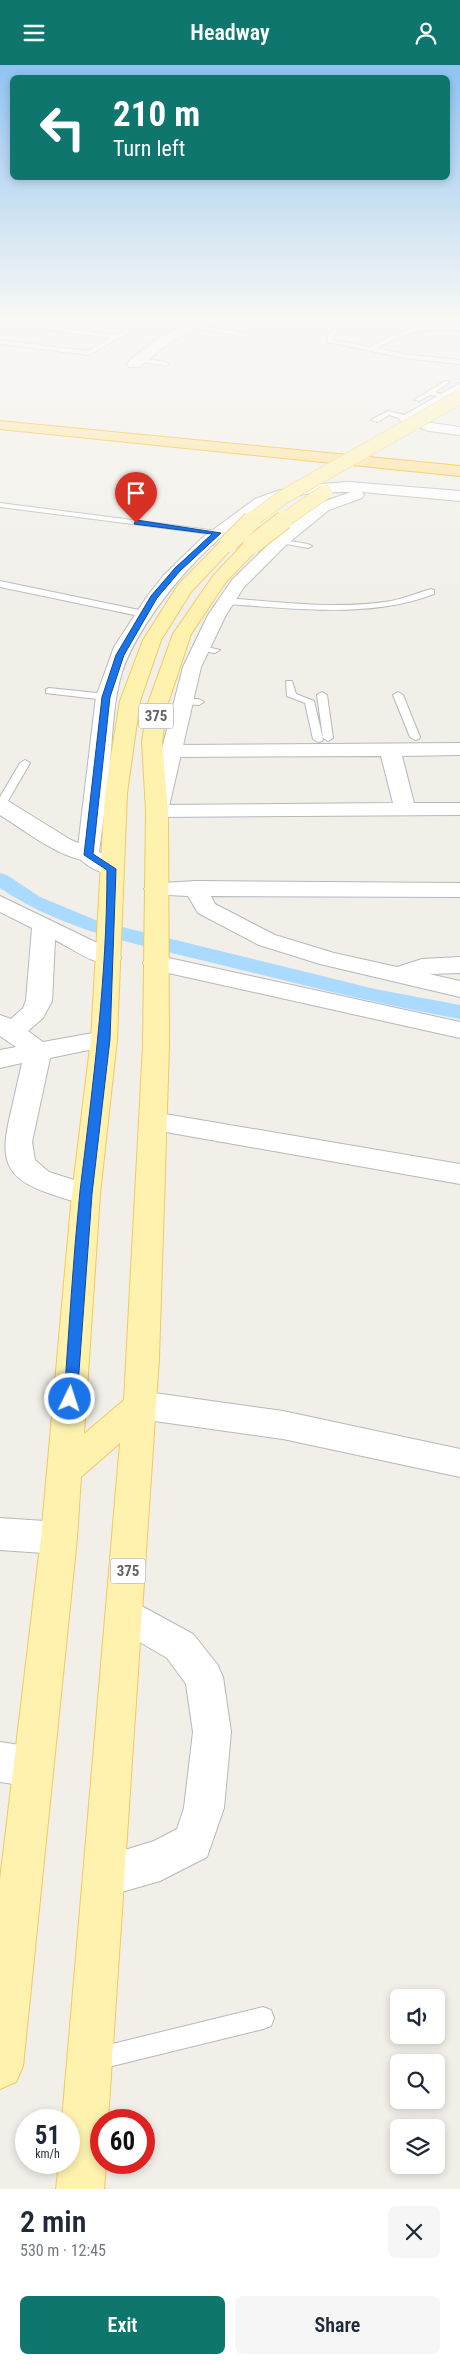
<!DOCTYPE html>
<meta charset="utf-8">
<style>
body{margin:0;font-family:"Roboto Condensed",sans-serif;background:#f6f6f7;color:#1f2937;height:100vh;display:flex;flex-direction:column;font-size:19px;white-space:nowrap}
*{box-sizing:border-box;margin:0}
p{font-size:16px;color:#747a83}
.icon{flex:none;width:28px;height:28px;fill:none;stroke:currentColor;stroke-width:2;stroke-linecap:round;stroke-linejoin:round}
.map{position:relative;height:2124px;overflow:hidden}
.sheet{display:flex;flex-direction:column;background:#fff;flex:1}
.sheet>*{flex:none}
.hud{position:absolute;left:10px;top:10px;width:440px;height:105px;border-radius:8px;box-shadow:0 2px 8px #0003;background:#0f766e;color:#fff;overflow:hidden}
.controls{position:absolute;left:390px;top:1924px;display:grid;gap:10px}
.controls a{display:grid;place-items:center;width:55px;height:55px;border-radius:8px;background:#fff;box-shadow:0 2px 8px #0003;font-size:25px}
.speed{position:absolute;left:15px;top:2044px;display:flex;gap:10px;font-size:25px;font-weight:700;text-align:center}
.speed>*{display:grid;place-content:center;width:65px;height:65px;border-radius:50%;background:#fff;box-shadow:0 2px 8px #0003;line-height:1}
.speed small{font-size:12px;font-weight:400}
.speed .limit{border:8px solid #d22;background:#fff;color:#111}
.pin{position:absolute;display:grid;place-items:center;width:42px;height:42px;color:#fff;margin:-51px -21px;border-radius:50% 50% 50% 0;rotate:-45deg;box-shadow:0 0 5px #0007}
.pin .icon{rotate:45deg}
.me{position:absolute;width:55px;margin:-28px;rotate:4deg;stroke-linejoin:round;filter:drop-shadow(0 0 4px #0008)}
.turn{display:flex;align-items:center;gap:18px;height:105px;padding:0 20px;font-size:22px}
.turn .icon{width:65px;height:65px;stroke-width:2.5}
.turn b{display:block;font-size:35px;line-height:42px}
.round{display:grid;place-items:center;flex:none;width:52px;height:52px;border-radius:8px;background:#f6f6f7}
.summary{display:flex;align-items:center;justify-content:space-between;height:85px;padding:0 20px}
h1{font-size:30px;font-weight:600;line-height:38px}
.button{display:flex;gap:10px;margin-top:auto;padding:10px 20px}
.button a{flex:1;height:58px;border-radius:8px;background:#0f766e;color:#fff;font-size:20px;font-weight:600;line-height:58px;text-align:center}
.button a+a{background:#f6f6f7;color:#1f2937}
header{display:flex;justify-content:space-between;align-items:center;height:65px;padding:0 20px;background:#0f766e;color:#fff;font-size:22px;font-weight:600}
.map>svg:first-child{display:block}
</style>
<header><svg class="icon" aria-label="menu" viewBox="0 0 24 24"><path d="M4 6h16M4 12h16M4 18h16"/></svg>Headway<svg class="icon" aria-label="person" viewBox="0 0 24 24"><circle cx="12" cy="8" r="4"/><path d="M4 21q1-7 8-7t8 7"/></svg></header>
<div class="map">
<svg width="460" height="2124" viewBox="0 0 460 2124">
<rect width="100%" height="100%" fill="#f1efe8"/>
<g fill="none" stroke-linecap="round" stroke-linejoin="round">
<path fill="#aadaff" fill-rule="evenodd" d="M0,808L7,810L40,832L98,856L375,924L460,940V954C377,939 295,918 213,898C138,879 65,867 0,823Z"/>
<g stroke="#b5b8bc" stroke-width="2">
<path id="service" d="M49,253H66L133,260L147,253H154L89,290L0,279V275L88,286L111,273L0,259V255L116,270L128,263Z
M342,256L345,258L333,271V275L370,282L391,271L413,263L435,260L460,262V266C428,262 404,267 377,283L404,289L460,295V299L404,293L328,277L327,271Z
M187,259L251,269L254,271L251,273L185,262Z
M139,293L166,297L169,299L166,301L137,296Z
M445,316L450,317L435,327L445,330V332L430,330L419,336L414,335Z
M388,346L409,351L410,353L406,355L389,350L378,357L371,355Z
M0,438L218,466L222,468L218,470L0,442Z
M278,474L308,479L312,481L308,483L281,478H278Z
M0,516L144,546L148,549L144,552L0,522Z
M431,524L434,525V529C369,554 294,543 226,539L222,536L226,533C280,537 337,545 391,536C405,533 417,528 431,524Z
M199,580L220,585L215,588L196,585L194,583Z
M286,616H292L296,629L314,636L323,674L322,676L318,677L313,674L305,638L287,631Z
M49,623L106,629L111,632L106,635L46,628V624Z
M322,627L327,630L333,673L328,676L323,673L317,630Z
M398,627L403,630L420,672L419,674L415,675L410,672L393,630Z
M183,634H199L204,637L199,640L180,639V635Z
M25,695L30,698L5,741L0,744V732L20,698Z
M263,1942L271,1945L274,1953L271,1961L263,1964L96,2005L88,2002L85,1994L88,1986L96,1983Z"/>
</g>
<g stroke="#b5b8bc" stroke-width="2">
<path id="minor" d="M195,253H209L164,282L139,302H129L127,299L129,296L154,276Z
M460,678V690L402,691L414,738H460V750L157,752L149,751L146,746L149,741L157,740L393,738L381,691L172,692L165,690L162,686L165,682L172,680Z
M0,735L8,736L71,775L96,785L99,790L96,795C69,801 23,764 0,750Z
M195,816L460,818V832L211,831L215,839L275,870L334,888L397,902L422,894L460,892V908L429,909L460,916V932L320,899L259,880L198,848L188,831L148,829L144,824L148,819Z
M0,831L118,888L121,893L118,898C97,903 73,884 55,875L52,936L43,953L28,966L43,977L104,966L113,968L117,974L113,980L50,993L32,1077L35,1095L49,1107L96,1122L100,1129L96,1136C80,1141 64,1133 48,1128C4,1113 0,1093 10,1051C14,1033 18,1016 22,998L0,1003V985L16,982L0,971V950L11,954L23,943L26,936L32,863L0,847Z
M155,890L460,957V973L146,903L143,898L146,893Z
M153,1047L460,1099V1119L143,1063L139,1056L143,1049Z
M140,1326L283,1346L460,1384V1412L283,1374L140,1354L128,1350L124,1340L128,1330Z
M0,1453L59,1457L71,1462L77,1473L71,1484L59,1489L0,1485Z
M125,1532L193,1569L217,1599L223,1612L231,1667L224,1743L207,1792L160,1816L104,1832L89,1826L83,1811L89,1796L154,1776L177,1764L184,1743L193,1667L186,1619L167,1593L112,1561L107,1549L112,1537Z
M0,1677L33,1682L47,1688L53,1702L47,1716L33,1722L0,1717Z"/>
</g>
<g stroke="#b6babf" stroke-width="2">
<path id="secondary" d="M460,318V328L417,352L432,358L460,362V370L429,366L401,356L399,353Z
M349,417L460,426V436L362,427L364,430L362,433L329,445L287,479L244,522L226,550L201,602L168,746L165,751L157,752L149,751L146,746L183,602L208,550L232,515L275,473L317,439L351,427C328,427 302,427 280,435C220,456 142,548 122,607C113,637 113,666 110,697C107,727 103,757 99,787L120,799L123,804L120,809C106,812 85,802 77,790L96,632L114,582L146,533L163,511L202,473L255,434L277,426L305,420Z"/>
</g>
<g stroke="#f2c960" stroke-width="2">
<path id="primary" d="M229,473L235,474L237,478L191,527L161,575L140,636L127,728L117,974L100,1129L84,1369L124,1335L143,981L146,746L142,677L147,641L173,569L213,511L246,476H258L260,480L258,484L225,518L191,569L167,641L162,677L168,746L169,981L159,1293L108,2055H101V2098H106L104,2124H56L59,2098H69V2055H62L120,1378L81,1412L77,1473L23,2001L16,2017L0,2024V1815L41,1473L72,1129L91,974L105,728L120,636L143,575L178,520L223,474Z"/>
</g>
<g stroke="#f9ab00" stroke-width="2">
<path id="motorway" d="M0,356L460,401V411L0,364Z"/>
</g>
<use href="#service" fill="#fff" fill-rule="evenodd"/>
<use href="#minor" fill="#fff" fill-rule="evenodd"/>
<use href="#secondary" fill="#fff" fill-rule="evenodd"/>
<use href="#primary" fill="#fff2af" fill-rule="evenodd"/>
<use href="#motorway" fill="#fde293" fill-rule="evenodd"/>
<g stroke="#f2c960" stroke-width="15" stroke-linecap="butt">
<path id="primary-bridge-far1" d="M251,456L283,432L460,332
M283,456L325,427"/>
</g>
<g stroke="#f2c960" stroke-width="20" stroke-linecap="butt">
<path id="primary-bridge" d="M229,478L252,455
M252,480L284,455"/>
</g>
<use href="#primary-bridge-far1" stroke="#fff2af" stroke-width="14"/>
<use href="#primary-bridge" stroke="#fff2af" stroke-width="18"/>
</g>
<linearGradient id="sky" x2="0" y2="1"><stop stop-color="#8fc3f1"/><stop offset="0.46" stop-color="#f9f8f5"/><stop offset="1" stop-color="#f9f8f5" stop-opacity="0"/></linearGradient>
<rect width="460" height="550" fill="url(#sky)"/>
<path fill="#1a73e8" stroke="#114b97" d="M136,455L221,468L180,506L157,533L124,590L110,632L93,789L116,804L110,974L92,1129L77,1334L75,1338H66L64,1334C69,1265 73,1195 80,1126C93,1019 107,913 107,805L84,790L102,632L116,590L151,531L175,503L212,469L134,459Z"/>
<g text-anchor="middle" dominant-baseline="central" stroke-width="4" stroke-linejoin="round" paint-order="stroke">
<g fill="#fff" stroke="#8f9295" stroke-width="1">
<rect x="138.5" y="638.5" width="35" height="25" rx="4"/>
<rect x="110.5" y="1493.5" width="35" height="25" rx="4"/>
</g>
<g font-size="15" font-weight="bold" fill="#5f6368">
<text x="156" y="651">375</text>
<text x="128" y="1506">375</text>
</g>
</g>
</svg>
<div class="controls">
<a><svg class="icon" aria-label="sound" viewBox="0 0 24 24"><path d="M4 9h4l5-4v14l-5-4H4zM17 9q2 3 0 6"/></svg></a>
<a><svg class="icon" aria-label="search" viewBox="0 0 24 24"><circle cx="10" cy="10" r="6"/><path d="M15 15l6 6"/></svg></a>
<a><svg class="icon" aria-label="layers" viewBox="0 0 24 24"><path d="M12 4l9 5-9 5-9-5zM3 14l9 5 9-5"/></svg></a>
</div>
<div class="speed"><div>51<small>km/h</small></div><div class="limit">60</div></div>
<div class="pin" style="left:136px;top:458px;background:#d93025"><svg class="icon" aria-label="arrive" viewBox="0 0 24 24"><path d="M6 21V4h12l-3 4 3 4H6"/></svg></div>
<svg class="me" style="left:70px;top:1334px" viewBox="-20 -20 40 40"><circle r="17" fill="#1a73e8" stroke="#fff" stroke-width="3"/><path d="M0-11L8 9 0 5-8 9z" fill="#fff"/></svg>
<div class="hud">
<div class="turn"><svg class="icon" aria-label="left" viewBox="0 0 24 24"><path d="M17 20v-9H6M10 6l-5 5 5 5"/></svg><div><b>210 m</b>Turn left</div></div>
</div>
</div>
<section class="sheet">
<div class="summary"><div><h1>2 min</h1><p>530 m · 12:45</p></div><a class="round"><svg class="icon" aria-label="close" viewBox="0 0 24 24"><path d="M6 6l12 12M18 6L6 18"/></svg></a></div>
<div class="button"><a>Exit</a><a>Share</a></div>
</section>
